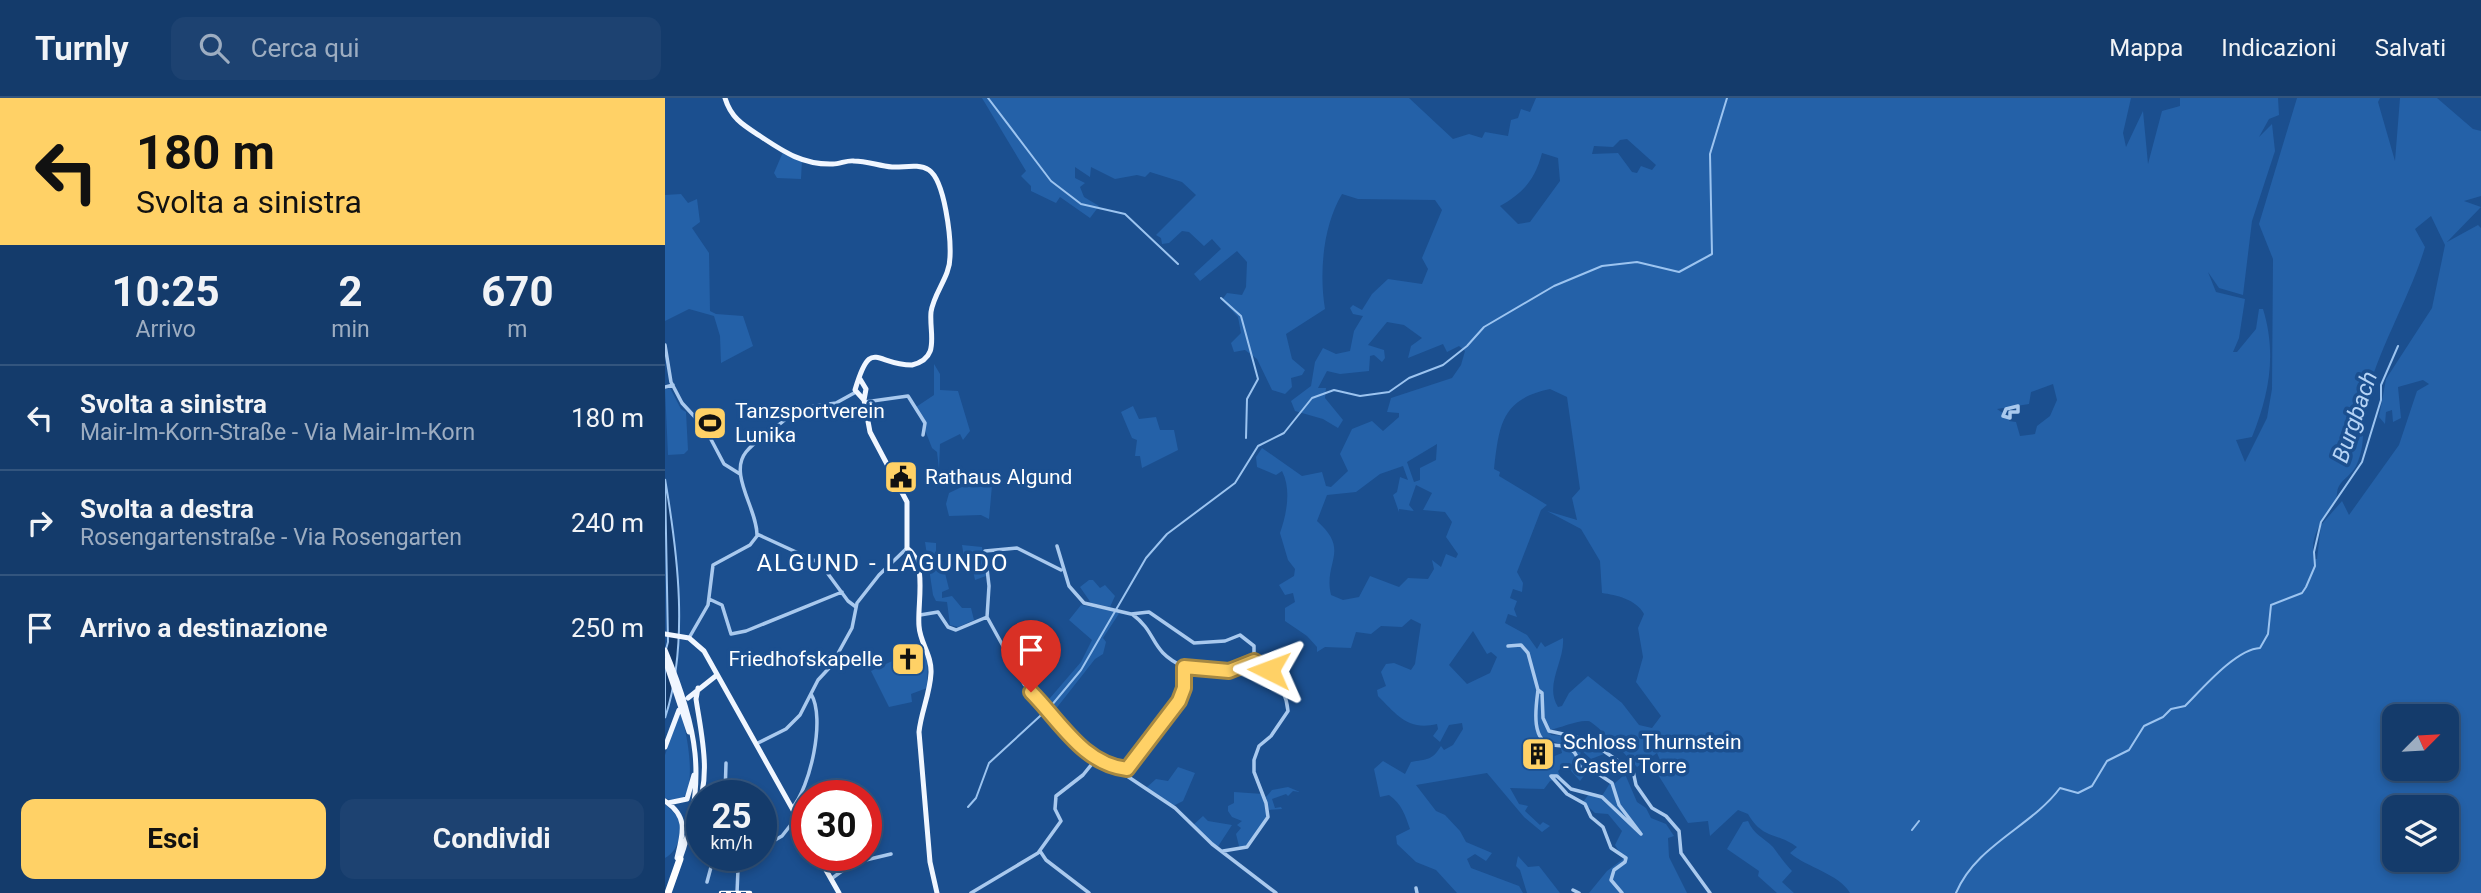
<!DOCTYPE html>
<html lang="it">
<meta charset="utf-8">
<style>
body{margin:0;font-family:Roboto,sans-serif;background:#1d4271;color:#f1f3f6;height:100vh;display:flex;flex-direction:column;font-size:26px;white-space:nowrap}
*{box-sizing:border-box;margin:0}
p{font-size:23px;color:#9dadc1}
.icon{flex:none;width:38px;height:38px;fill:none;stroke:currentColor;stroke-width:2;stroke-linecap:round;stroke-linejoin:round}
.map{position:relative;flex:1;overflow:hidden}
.panel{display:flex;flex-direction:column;background:#143b6b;width:665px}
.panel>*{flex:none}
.top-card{background:#ffd166;color:#111;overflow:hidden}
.needle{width:46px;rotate:66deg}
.buttons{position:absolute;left:1717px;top:606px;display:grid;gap:14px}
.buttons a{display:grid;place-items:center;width:77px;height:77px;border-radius:14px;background:#143b6b;box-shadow:0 4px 10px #0003,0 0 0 2px #33557e;font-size:35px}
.speed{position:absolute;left:21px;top:682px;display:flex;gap:14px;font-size:35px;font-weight:700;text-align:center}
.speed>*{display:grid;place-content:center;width:91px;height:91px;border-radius:50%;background:#143b6b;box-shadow:0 4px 10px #0003,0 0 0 2px #33557e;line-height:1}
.speed small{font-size:18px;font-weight:400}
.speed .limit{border:10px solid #d22;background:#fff;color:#111}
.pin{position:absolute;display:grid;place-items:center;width:60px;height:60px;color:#fff;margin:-72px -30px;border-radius:50% 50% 50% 0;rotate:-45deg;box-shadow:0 0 7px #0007}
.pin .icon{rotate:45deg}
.me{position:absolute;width:77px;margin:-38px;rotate:273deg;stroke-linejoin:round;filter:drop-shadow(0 0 5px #0008)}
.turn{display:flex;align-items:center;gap:24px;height:147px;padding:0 21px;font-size:32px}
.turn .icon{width:91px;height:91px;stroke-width:2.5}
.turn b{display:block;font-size:49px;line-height:60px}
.eta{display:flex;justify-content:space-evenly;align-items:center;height:119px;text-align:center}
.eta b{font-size:42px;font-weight:700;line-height:49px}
.primary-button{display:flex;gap:14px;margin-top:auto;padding:14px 21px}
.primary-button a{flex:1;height:80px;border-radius:14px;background:#ffd166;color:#111;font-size:28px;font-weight:700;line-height:80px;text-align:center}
.primary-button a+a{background:#1d4271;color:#f1f3f6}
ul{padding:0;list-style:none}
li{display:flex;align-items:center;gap:21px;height:105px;padding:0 21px;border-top:2px solid #33557e}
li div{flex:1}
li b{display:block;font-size:26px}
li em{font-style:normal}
header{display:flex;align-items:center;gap:42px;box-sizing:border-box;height:98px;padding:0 35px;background:#143b6b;border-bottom:2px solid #33557e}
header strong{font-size:33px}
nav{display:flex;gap:38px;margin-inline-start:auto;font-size:24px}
.search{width:490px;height:63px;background:#1d4271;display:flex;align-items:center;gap:18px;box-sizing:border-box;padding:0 24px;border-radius:14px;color:#9dadc1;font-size:26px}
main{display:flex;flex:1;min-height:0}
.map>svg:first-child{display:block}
</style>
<header>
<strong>Turnly</strong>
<div class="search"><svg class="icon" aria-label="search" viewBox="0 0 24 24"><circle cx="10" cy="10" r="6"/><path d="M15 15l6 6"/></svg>Cerca qui</div>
<nav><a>Mappa</a><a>Indicazioni</a><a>Salvati</a></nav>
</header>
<main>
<section class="panel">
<div class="top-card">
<div class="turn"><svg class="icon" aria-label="left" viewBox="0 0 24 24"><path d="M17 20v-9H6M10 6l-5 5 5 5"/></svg><div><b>180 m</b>Svolta a sinistra</div></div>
</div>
<div class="eta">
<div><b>10:25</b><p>Arrivo</p></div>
<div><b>2</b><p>min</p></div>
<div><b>670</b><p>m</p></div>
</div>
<ul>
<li><svg class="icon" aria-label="left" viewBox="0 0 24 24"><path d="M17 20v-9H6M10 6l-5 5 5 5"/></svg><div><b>Svolta a sinistra</b><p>Mair-Im-Korn-Straße - Via Mair-Im-Korn</p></div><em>180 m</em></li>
<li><svg class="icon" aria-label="right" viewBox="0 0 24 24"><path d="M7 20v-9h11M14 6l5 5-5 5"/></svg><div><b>Svolta a destra</b><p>Rosengartenstraße - Via Rosengarten</p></div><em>240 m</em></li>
<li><svg class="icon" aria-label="arrive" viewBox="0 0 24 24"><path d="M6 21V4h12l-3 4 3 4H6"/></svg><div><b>Arrivo a destinazione</b></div><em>250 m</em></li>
</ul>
<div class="primary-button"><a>Esci</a><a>Condividi</a></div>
</section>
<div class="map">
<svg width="1816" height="795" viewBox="0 0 1816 795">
<rect width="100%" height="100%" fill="#1b4f8f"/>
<path fill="#2461a8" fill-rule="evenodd" d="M317,0H744L788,41L804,36L817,40L820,34L843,38L846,22L853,20L856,11L865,14L871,0H1466L1458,35L1461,49L1478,13L1483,66L1497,13L1515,8V0H1613L1614,17L1604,21L1594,39L1607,26L1610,53L1587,123L1578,197L1554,190L1543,174L1551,194L1580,201L1574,240L1568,254H1572L1591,231L1594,211H1598C1612,256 1604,297 1587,339L1571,342L1580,364L1602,320L1607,291L1608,161L1594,126L1632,0H1715L1713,4L1730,63L1735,0H1772L1808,31L1816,33V98L1799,103L1816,109L1782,144L1813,127L1816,130V795H1185C1174,776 1143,770 1125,755L1132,749C1112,734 1098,742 1083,716L1073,712L1045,738L1043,723L1023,725L992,675L995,662L992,655L972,669C965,661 929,623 923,623C911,622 896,630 884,632L886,637C908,638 921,643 939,656L926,661L916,652L914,665L925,670L915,683L900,666L893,673L896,680L885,683L879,691L845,690L854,706L863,708L860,713L875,727L878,724L885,728L877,734L859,719L822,675L751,687L771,713L780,717L795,733L801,744L827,755L821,763L810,756L802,761L806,770L854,788L858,795H792L771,772L751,764L732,746L731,738L745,731C740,717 737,706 724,697L715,699L709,671L718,663L740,676L746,664C762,661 767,663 776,648L779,652L788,647L798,631L797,625L784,627L775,644L768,638L773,631L772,626C743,633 732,617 713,598L712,592L721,588L716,574L721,566L729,565L746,572L750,566L756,526L746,521L737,529L716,528L706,536L691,534L686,550L660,549L652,554V549L642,538L620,523V510L630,504L628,495L620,497L614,487L629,478L630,471L623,462L615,435C621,418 627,392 617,373L611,377L592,369L591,359L597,350L637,378L657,374L661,388L666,389L683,373L675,356L687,331L707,323L718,333L734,319V315L722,314L726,300L787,280L796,267L800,253L794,248L782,254L778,246L743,260L746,248L757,240L739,227L722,224L703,247L719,252L720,260L717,264L709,257L705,258L704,273L675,276L662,273L653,290H661L660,300L678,322L673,330L658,321L630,313L626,303L646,288L650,264L658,250L671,256L685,253L689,233L698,218L688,216L685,210L688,207L697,212L707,196L723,181L757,186L763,171L757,160L777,112L770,102L693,101L677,96C658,128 654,174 660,211L621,236L627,261L640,272L637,277L626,280L627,289L620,296L607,292L592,261L580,252L569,254L566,245L576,235L573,219L557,202L562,195L577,197L581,189L582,164L572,153L535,183L529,176L556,151L547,141L539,148L524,134L517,133L504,145L497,146L496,140L491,137L531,97L517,84L485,74L480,79L472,77L450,81L426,69L425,79L410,69V80L420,85L415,89L419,99L434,108L425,120L395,99L391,105L366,93V88L356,78L361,73ZM962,41L991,67L987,72L976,68L972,75L967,74L953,55L927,56L929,48L948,49L955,42ZM877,55L893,60L895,83L865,124L853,126L835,108C858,95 870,82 877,55ZM1766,118L1780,147L1767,210L1721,281L1714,319L1720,326L1721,314L1727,312L1728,324L1736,320L1733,289L1758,282L1764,286L1752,293L1734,347L1684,417L1677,403L1656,427L1652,461H1649C1644,436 1658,423 1670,403C1673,398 1671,393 1674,388C1678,381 1687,376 1691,368C1702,346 1696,325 1700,305C1713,250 1744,202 1760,149L1750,131ZM1388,286L1392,302L1385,318L1372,328L1370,336L1355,338L1351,324L1344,323L1345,320L1332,311L1364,306L1366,294ZM885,291L902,299L915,391L907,400L912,422L882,413L916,431L935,463L937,495C951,497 971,501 979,516L973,530L978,559L971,584L996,618L987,630L974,627L957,605L923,578L904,595L897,608L893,609C879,587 900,563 898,540L880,549L876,544L872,551L862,537L840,525L843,516L852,519L849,511L852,503L845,500L848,491L857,494L858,485L852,474L876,412L882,407L834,378L835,374L829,371C834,328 836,301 885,291ZM772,346L771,362L755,370V382L749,384L742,364ZM738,368L743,382L735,379L732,394L728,397L734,414V411L749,413L744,407L751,387L767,395L758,412L780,414L787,424L781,439L793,456L791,460L781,456L776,469L767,462L769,471L763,481L743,480L734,489L705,478L694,499L678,502L666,497C658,464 686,453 652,423L662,397L691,394L715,376ZM808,533L822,556L826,554L832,559L825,575L802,586L784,567ZM1729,618H1782V670H1729ZM874,638L895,646L897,655L867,667L858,657ZM1729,709H1782V761H1729Z
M118,54L137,62L136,81L112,80L109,75Z
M16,96L23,105L32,101L35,124L27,130L44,155L45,213L51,216L78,218L88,248L56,265L55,238L49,218L24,211L0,223V97Z
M269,266L275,276V292L293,293L305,333L298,342L295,336L275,346L274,371L272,354L267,350L251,309L269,297Z
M5,290L16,311L21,314L23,352L19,356L3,357L0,291Z
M468,308L474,321L491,319L495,332H509L513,352L477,370L475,358H470L472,342L467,340L456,314Z
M324,376H328L324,421L316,417L284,418L281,406L284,395Z
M260,444L271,445V468L280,475L284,491L277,494V500L287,498L297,510H306L309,522L293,529L285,527L282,504L271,503L268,497Z
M297,447L317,449L321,478L310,482L308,472L300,465Z
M424,482H428L435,490L440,487L450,498L445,509L426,505L415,489Z
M416,507L455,514L438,540L441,544L438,556L430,561L390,612L397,623L392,626L379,607L416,564L427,542L404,522Z
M259,548L263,561L262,590L246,596L247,604L224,609L206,573Z
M15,614C22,632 31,684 19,699L8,703L0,700V657Z
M513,669L530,675L518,703L508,708L481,690L491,681L503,683Z
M960,676L972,704L981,710L986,720L1001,726L1009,738L1003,740L1004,759L1022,795H924L942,773L958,761L950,747L957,733L943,716L930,715L918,704L924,696L937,698L945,685H950Z
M623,689L635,694L628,693L623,698L621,696L607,701L610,710L616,709L617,711L603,712L604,717L585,747L575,752L571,736L576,730L572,727L577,723L567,719L563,713V708L569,705V694L598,696L602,702L601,699L607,692Z
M0,706L16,722C16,737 14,752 0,760Z
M538,718L543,723L567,727L552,750L527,728Z
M1083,723C1089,737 1098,739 1108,749C1114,757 1119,765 1127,773L1117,784L1129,795H1112L1093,778L1094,773L1062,751L1078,724Z
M853,758L863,769L874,768L895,795H862L855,772L851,768Z"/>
<path fill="#123a6d" stroke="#9cc4f0" stroke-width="2" d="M0,381C13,457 24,546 0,620V555L3,544Z"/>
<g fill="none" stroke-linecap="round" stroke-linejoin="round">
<path stroke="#9cc4f0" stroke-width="2" d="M323,0L386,83L416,106L460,116L513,166
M556,200L576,218L593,281L582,301L581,340
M303,709L311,700L324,665L386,608L416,572L481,460L502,436L570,385L593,348L619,335L647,300L669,292L695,298L724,294L744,280L778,267L802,248L819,229L889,188L937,168L972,164L1014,174L1047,156L1045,56L1062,0
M1247,732L1254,723
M1291,795C1311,747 1366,729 1395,690L1413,695L1427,688L1442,663L1464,652L1479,628L1498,619L1506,611L1520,608C1537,591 1571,551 1595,550L1603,536L1606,507L1637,495L1641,489L1650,468L1649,454L1656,424L1697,364L1716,302V287L1733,248"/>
<path stroke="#a9c9ee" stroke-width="3.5" d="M0,247L6,284L17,305L40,330L59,366L75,376
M0,289L8,287
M200,304L243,298L260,325L258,337
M1353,308V314H1345V320L1338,318L1341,311Z
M92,436L155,465L183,503L191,509
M392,448L404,488L419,505L466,516L484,514L529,545L560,543L575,537L589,548V563C607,574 621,590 623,613L606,638L594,648L589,662V674L601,705L603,719L582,749L558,753
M44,501L57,507L66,536L81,533L177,494
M467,516C494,536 483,552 519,569
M255,517L273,514L283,529L291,532L322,519L324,488L320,453L352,450L396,472
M322,519L359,586L404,638L435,667L462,678L510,710L547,746L611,795
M24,540L43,507L48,467L85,447L92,438C93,412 63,376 81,354C96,336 117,329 130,311L171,305L191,294
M843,548L856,547L863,555L873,592L877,595L878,620L884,633L921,641L968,673L971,687L987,710L1001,718L1014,733L1016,755L1045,795
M873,592C871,608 865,644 888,647C897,648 903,647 909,654C913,658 913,665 915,669L929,673L947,685L954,707L976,736L937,699L906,691L892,678H886
M91,646L121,631L135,617L153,582L166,568L187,530L192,505L214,477L242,450
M431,661L459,671L470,664L477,648L513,605L519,590V569L564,573L589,563
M886,678L902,696L920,706L926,719L938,729L946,750L961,760L960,764L949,772L946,782L957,795
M60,698L61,665
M127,710C145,690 161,620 146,596
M96,750L117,738L132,719
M375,753L381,762L424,795
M166,781L188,765L226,756
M42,784L49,758
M751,790L752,795
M908,792L914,795
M72,795L73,771L81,758
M306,795L373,755L396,723L390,711L391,698L418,677L431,661"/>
<path stroke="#f0f6ff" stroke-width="5" d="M60,0C66,20 78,27 95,38C119,54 138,67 168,66C175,66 182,62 189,63C202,63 214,68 227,69C238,70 253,65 264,72C280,83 286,140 285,159C285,179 269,194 266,214C264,236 276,260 247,267C210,267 206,238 190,292L199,302
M195,281L201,291L199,302L205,334L242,404V450C263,464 252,507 254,528C255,545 267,557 266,575C265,596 256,614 254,634L265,764L272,795
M0,536L24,540L39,553L142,737
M0,552C32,628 43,682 15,761
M0,562L24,634
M23,600L52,577
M0,649L14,612
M0,703C24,719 18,735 12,760
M3,705L22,701L29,677
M30,718C47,678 37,641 31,601L33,590
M153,758L174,795"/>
<path stroke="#fff" stroke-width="7" d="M3,795L15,761"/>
<g stroke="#fff" stroke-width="4.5">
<path id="rail" d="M56,795H85"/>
</g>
<use href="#rail" stroke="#1b4f8f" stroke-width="2" stroke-dasharray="5" stroke-linecap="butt"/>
</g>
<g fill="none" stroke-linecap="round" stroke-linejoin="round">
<g stroke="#a68842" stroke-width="18">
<path id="route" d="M366,594C395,623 418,666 462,671L514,603L519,590V569L564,573L589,563L604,572"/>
</g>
<use href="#route" stroke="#ffd166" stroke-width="12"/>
</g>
<defs>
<g id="stadium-square" transform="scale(1.75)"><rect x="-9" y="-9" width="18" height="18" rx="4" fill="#ffd166" stroke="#1b4f8f"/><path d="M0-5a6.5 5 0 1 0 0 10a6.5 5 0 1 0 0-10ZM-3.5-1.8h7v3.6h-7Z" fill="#111"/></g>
<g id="civic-square" transform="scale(1.75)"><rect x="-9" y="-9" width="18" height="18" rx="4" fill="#ffd166" stroke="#1b4f8f"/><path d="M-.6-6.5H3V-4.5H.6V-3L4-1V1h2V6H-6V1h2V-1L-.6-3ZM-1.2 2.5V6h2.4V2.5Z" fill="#111"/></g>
<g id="church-square" transform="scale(1.75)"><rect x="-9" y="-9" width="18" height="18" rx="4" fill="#ffd166" stroke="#1b4f8f"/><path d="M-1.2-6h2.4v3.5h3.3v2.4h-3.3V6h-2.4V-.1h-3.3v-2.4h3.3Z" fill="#111"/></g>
<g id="building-square" transform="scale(1.75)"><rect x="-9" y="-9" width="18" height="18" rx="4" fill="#ffd166" stroke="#1b4f8f"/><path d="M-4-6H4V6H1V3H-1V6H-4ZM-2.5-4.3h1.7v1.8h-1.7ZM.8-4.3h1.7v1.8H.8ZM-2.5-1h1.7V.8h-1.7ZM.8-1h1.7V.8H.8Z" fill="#111"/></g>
</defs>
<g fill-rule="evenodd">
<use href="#stadium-square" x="45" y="325"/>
<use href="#civic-square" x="236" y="379"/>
<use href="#church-square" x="243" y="561"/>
<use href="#building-square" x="873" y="656"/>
</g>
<g text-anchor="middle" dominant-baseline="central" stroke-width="7" stroke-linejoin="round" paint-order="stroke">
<g font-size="21" fill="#fff" stroke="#1b4f8f" text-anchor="start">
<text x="70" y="313">Tanzsportverein<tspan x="70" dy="24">Lunika</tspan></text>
<text x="260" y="379">Rathaus Algund</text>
<text x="218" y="561" text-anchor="end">Friedhofskapelle</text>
<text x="898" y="644">Schloss Thurnstein<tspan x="898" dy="24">- Castel Torre</tspan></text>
</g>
<g font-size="23" font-style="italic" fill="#b5d3f5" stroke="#1b4f8f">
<text transform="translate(1690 319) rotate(-71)">Burgbach</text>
</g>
<g font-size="24" letter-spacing="2" fill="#fff" stroke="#1b4f8f">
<text x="218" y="465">ALGUND - LAGUNDO</text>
</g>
</g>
</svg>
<div class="buttons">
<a><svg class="needle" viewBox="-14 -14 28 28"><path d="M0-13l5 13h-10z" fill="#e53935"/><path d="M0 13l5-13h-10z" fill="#9dadc1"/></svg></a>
<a><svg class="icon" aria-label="layers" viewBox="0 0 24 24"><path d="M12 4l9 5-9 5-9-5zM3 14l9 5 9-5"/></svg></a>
</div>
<div class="speed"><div>25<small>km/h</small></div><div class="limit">30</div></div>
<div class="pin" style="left:366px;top:594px;background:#d93025"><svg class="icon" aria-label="arrive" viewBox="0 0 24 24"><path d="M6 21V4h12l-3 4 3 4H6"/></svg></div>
<svg class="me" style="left:604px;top:572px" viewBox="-20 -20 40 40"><path d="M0-17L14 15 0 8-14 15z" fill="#ffd166" stroke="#fff" stroke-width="4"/></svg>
</div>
</main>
